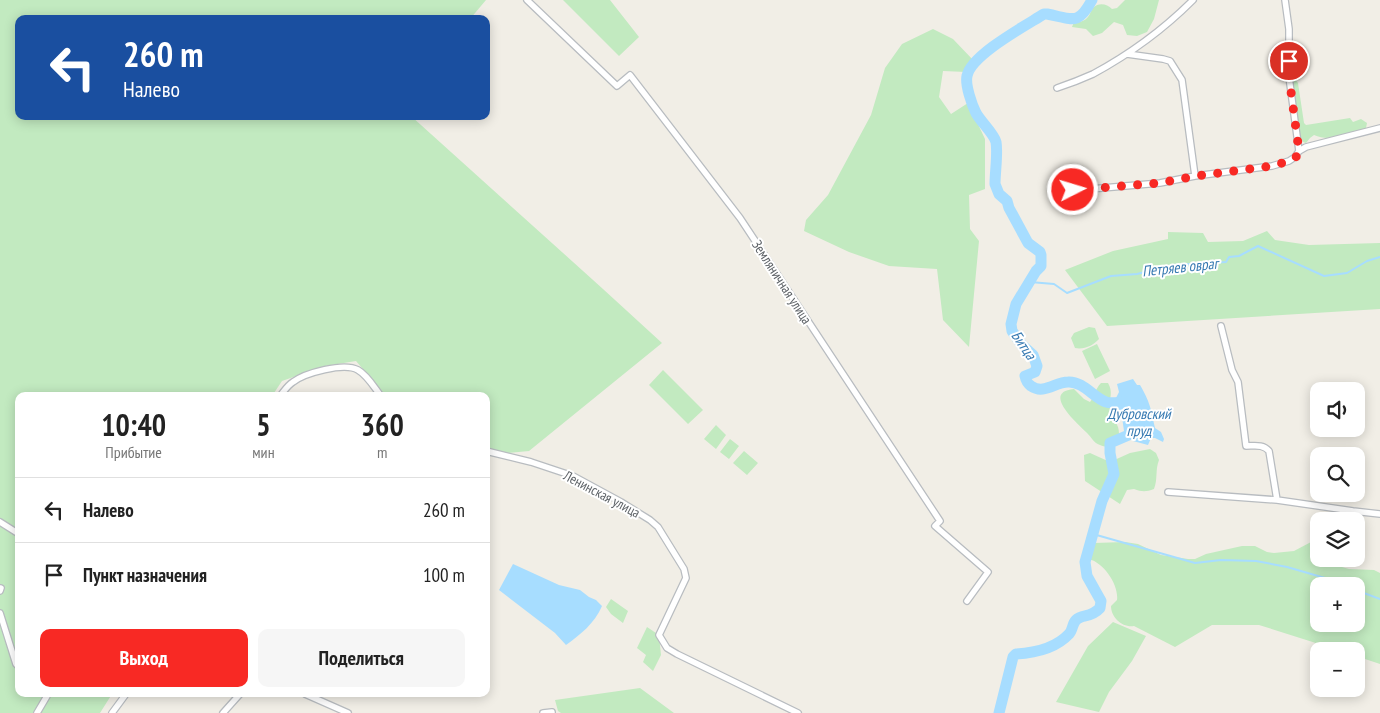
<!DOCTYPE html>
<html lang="ru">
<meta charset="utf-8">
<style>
body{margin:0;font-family:"PT Sans Narrow",sans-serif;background:#f6f6f6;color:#222;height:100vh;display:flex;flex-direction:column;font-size:19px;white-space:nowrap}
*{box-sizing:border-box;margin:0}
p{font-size:16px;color:#767676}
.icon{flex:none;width:28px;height:28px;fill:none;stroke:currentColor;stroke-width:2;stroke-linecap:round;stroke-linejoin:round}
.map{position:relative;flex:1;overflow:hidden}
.sheet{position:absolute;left:15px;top:392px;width:475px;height:305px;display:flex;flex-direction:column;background:#fff;border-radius:10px;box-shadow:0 2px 12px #0003}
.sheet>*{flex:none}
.top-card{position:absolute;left:15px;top:15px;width:475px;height:105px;border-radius:10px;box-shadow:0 2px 12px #0003;background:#1a4fa0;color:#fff;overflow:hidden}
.buttons{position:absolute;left:1310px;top:382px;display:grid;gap:10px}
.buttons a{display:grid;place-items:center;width:55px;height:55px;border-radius:10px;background:#fff;box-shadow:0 2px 12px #0003;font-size:25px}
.pin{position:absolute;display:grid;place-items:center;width:42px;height:42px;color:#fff;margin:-21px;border:2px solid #fff;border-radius:50%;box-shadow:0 1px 5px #0007}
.me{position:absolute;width:55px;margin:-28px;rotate:85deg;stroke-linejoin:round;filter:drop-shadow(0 0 4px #0008)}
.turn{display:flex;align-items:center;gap:18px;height:105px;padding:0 25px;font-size:22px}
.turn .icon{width:65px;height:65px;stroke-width:2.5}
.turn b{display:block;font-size:35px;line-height:42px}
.eta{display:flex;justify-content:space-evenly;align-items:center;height:85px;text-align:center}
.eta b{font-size:30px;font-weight:600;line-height:35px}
.primary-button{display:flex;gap:10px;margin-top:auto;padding:10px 25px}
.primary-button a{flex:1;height:58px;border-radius:10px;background:#f82924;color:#fff;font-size:20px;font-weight:600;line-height:58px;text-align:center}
.primary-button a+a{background:#f6f6f6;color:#222}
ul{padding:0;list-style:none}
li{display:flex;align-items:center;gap:15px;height:65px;padding:0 25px;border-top:1px solid #e0e0e0}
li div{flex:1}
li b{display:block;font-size:19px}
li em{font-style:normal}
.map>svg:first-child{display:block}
</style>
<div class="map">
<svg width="1380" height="713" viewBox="0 0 1380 713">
<rect width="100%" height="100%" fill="#f1eee6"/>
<path fill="#c2eac0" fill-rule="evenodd" d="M0,0H486L470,19H19V116H411L603,289L662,343L529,451L497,454L486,450V396H386L356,361L325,366L282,381L272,396H19V694H112L100,713H0Z
M563,0H610L639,37L619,56Z
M1125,0H1159L1154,19L1147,32L1137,36L1127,35L1123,25L1114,22L1102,33L1093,36L1086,29L1072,27L1074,22C1079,22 1082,22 1086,19C1090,16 1090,12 1093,8C1099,2 1107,4 1112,9L1117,8Z
M933,29L953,39L974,61L966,72L943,71L939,97L951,114L968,103L985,139V189L969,195L970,229L979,241L969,347L943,320L937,269L889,266L849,252L804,231L806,220L828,195L871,115L885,68L902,44Z
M1292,79H1295L1298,83L1304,123L1306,125L1350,118L1353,122L1361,119L1367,123L1366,128C1350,135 1329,142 1314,135L1310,138L1306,143C1301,142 1300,136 1298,130Z
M1267,231L1275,240L1309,245L1380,243V309L1107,326L1065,270L1113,251L1168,239V232L1203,233L1208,242L1243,241Z
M1089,327L1095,328L1099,339C1094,345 1084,350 1075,348L1071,338L1074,333Z
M1097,344L1110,371L1095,379L1082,351Z
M663,370L703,410L688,424L649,385Z
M1101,383H1108C1114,393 1108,399 1111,409C1113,415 1115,421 1118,427C1122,440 1113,451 1100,445C1093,443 1091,436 1086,432C1077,423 1041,392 1074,389L1084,399L1090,402C1095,396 1095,389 1101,383Z
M716,425L726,435L716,449L704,439Z
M730,439L739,446L729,459L720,452Z
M1150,449L1156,453L1159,460C1155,470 1158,479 1154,489C1146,492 1142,492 1134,489L1127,490L1120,504L1085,481L1084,455L1090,453L1110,462L1130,453Z
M744,451L758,463L747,475L733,463Z
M1125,542L1138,544L1161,555L1188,559H1195L1206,554L1242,546H1255L1267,552L1274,553L1294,551L1311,542L1316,544L1319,550V559H1323L1328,563L1349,569L1374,570L1380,573V664L1356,656V651H1341L1259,625H1212L1175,647L1134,626C1123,628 1111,618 1111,606L1117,600C1119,585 1104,563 1089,559L1094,543ZM1356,586V624H1319V586Z
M611,599L628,611L623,623L611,614L606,607Z
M1113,622L1146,636L1132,661L1109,692L1099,712L1056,702L1088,646Z
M647,627L659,635L661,655L653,671L643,662L646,655L637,648Z
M640,688L674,713H561L558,711L555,700Z"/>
<path fill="#a7ddff" d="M1133,379L1137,385H1140C1150,402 1151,409 1155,428L1161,432L1164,439L1163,442L1155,438H1151L1148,445L1133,441L1124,431L1122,417L1115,400L1119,392L1117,384Z
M513,564L559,585L580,590L589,597L596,600L602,606C594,624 581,634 566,645L555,633L499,590Z"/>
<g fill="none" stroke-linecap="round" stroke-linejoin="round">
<path stroke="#a7ddff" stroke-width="2" d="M1030,282L1054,284L1067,293L1111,276L1137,274L1173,265L1226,262L1229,257L1239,256L1258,246L1324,276L1347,273L1367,261L1380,257
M1093,534L1195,563L1221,560L1256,561L1287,567L1332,580L1348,586
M1356,590L1380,599"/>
<path stroke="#a7ddff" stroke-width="11" d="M1092,0C1078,26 1073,19 1047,14H1044C1025,26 971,55 967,76C965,85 972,105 976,113C981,122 994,134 996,142C998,153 995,172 995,184L999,194L1007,201L1009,208L1028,243L1040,252L1041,255V266L1036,271L1016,304L1011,324L1012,331L1022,345L1033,355L1037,366L1035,372L1025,376C1026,381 1027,383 1031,386C1044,395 1055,382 1068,382C1083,381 1094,398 1106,402C1111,404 1119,402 1125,402L1127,406
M999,713L1013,657L1016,654C1034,653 1056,648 1069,634C1073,630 1072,624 1076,620C1082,614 1091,618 1100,608L1101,601L1087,576L1085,562L1102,501L1114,474L1110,453V443L1138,431V429"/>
<g stroke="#b8bcc0" stroke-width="8">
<path id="minor" d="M527,0L617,86L630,75L740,218L940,521L935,526L988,572L967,601
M1285,0L1289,29V77L1299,151
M1127,54L1163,59L1170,61L1182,80L1195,176
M1057,88C1069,84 1082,79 1093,74C1130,54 1164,29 1193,0
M1056,192L1160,183L1195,176L1272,166L1289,161L1295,157L1299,151L1306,147L1380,128
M1221,326L1232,370L1238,382L1246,446C1255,446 1263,444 1269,451L1277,500
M280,396C284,391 288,385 293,382C305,373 344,362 358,370C367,375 374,387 381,396
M486,451L531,462L573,476L621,502L650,520L658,527L684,569L686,578L659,635L667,648L677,654L798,713
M1168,492L1277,500L1353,511L1380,514
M0,522L19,534
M0,591L1,588
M0,613L16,664L19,667
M305,694L348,713
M37,713L47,696L44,694
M112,713L126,694
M223,713L240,694
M543,713L552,712"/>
</g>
<use href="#minor" stroke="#fff" stroke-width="5.5"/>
</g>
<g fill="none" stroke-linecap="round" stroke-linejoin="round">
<path stroke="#f82924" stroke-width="9" stroke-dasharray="0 16.2" d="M1073,190L1160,183L1196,176L1272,166L1289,161L1296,157L1299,151L1289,77V61"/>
</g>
<g text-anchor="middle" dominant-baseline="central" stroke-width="4" stroke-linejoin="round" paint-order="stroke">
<g font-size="14" fill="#5d6267" stroke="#fff">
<text transform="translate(782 282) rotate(57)">Земляничная улица</text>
<text transform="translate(602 494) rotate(28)">Ленинская улица</text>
</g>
<g font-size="15" font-style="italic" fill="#377ab2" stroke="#fff">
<text transform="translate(1180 267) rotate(-6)">Петряев овраг</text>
<text transform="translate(1024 345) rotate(56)">Битца</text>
<text x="1139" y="413">Дубровский<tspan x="1139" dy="17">пруд</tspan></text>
</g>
</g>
</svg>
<div class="buttons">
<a><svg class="icon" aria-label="sound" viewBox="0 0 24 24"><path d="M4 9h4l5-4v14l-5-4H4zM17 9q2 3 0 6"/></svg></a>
<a><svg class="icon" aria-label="search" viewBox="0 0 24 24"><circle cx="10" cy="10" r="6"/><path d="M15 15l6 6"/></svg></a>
<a><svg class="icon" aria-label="layers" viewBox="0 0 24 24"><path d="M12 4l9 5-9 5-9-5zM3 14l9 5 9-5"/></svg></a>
<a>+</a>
<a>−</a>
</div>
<div class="pin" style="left:1289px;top:61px;background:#d93025"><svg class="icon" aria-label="arrive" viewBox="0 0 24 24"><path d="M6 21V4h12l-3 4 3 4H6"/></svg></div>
<svg class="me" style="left:1073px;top:190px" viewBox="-20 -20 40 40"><circle r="17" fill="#f82924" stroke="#fff" stroke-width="3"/><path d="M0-11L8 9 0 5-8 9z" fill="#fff"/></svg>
<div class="top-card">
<div class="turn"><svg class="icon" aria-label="left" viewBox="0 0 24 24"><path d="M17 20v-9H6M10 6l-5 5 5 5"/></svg><div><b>260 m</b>Налево</div></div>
</div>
<section class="sheet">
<div class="eta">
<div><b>10:40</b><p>Прибытие</p></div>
<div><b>5</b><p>мин</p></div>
<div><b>360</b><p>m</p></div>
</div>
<ul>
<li><svg class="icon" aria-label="left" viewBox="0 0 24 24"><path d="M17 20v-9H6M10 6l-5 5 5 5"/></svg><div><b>Налево</b></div><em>260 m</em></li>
<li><svg class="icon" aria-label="arrive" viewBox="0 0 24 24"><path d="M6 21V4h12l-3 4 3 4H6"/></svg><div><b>Пункт назначения</b></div><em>100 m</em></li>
</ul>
<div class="primary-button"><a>Выход</a><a>Поделиться</a></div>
</section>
</div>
